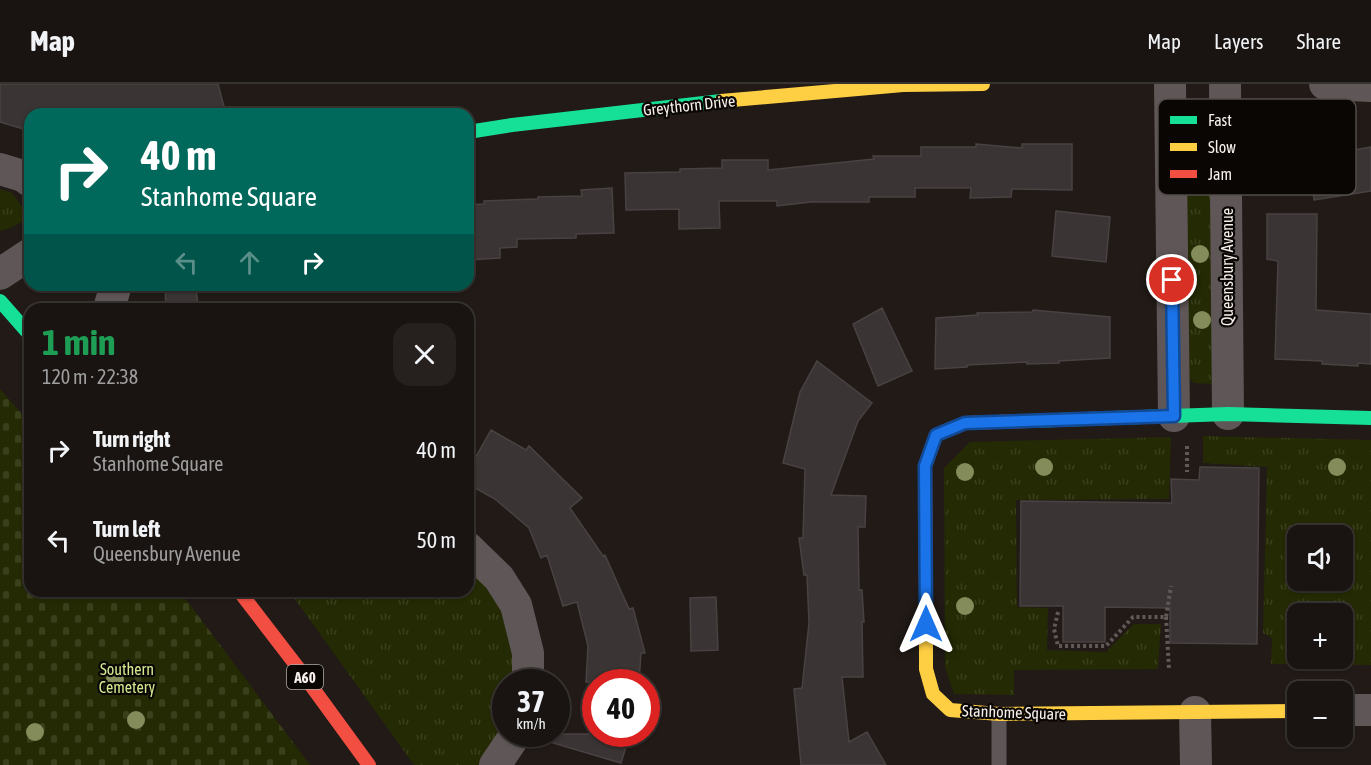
<!DOCTYPE html>
<meta charset="utf-8">
<style>
body{margin:0;font-family:"Asap Condensed",sans-serif;background:#26211f;color:#f1f3f6;height:100vh;display:flex;flex-direction:column;font-size:22px;white-space:nowrap}
*{box-sizing:border-box;margin:0}
p{font-size:20px;color:#9f9e9f}
.icon{flex:none;width:33px;height:33px;fill:none;stroke:currentColor;stroke-width:2;stroke-linecap:round;stroke-linejoin:round}
.map{position:relative;flex:1;overflow:hidden}
.sheet{position:absolute;left:24px;top:219px;width:450px;height:294px;display:flex;flex-direction:column;background:#191411;border-radius:18px;box-shadow:0 2px 4px #0004,0 0 0 2px #373331}
.sheet>*{flex:none}
.guide{position:absolute;left:24px;top:24px;width:450px;height:183px;border-radius:18px;box-shadow:0 2px 4px #0004,0 0 0 2px #373331;background:#00695c;color:#fff;overflow:hidden}
.buttons{position:absolute;left:1287px;top:441px;display:grid;gap:12px}
.buttons a{display:grid;place-items:center;width:66px;height:66px;border-radius:12px;background:#191411;box-shadow:0 2px 4px #0004,0 0 0 2px #373331;font-size:30px}
.speed{position:absolute;left:492px;top:585px;display:flex;gap:12px;font-size:30px;font-weight:700;text-align:center}
.speed>*{display:grid;place-content:center;width:78px;height:78px;border-radius:50%;background:#191411;box-shadow:0 2px 4px #0004,0 0 0 2px #373331;line-height:1}
.speed small{font-size:15px;font-weight:400}
.speed .limit{border:9px solid #d22;background:#fff;color:#111}
.pin{position:absolute;display:grid;place-items:center;width:51px;height:51px;color:#fff;margin:-26px;border:3px solid #fff;border-radius:50%;box-shadow:0 2px 6px #0007}
.me{position:absolute;width:66px;margin:-33px;rotate:0deg;stroke-linejoin:round;filter:drop-shadow(0 0 4px #0008)}
.turn{display:flex;align-items:center;gap:21px;height:126px;padding:0 18px;font-size:27px}
.turn .icon{width:78px;height:78px;stroke-width:2.5}
.turn b{display:block;font-size:42px;line-height:51px}
.lanes{display:flex;align-items:center;height:57px;padding:0 18px;background:#0003;justify-content:center;gap:30px;direction:ltr}
.lanes .off{opacity:.35}
.round{display:grid;place-items:center;flex:none;width:63px;height:63px;border-radius:18px;background:#26211f}
.summary{display:flex;align-items:center;justify-content:space-between;height:102px;padding:0 18px}
h1{font-size:36px;font-weight:700;line-height:45px;color:#1e9e55}
ul{padding:0;list-style:none}
li{display:flex;align-items:center;gap:18px;height:90px;padding:0 18px}
li div{flex:1}
li b{display:block;font-size:22px}
li em{font-style:normal}
header{display:flex;align-items:center;gap:36px;box-sizing:border-box;height:84px;padding:0 30px;background:#191411;border-bottom:2px solid #373331}
header strong{font-size:28px}
nav{display:flex;gap:33px;margin-inline-start:auto;font-size:21px}
.map>svg:first-child{display:block}
</style>
<header>
<strong>Map</strong>
<nav><a>Map</a><a>Layers</a><a>Share</a></nav>
</header>
<div class="map">
<svg width="1371" height="681" viewBox="0 0 1371 681">
<defs>
<pattern id="grass-tufts" width="24" height="20" patternUnits="userSpaceOnUse" patternTransform="scale(1.5)"><rect width="24" height="20" fill="#242a04"/><path d="M3 7l-1-3M5 7V3M7 7l1-3M15 17l-1-3M17 17v-4M19 17l1-3" fill="none" stroke="#3a3f1c"/></pattern>
<pattern id="cemetery-stones" width="16" height="16" patternUnits="userSpaceOnUse" patternTransform="scale(1.5)"><rect width="16" height="16" fill="#242a04"/><path d="M2 7V4a2 2 0 0 1 4 0v3zM10 15v-3a2 2 0 0 1 4 0v3z" fill="#3a3f1c"/></pattern>
</defs>
<rect width="100%" height="100%" fill="#211a17"/>
<path fill="url(#grass-tufts)" fill-rule="evenodd" d="M1192,35L1207,36L1217,44L1219,290L1212,300L1194,299L1187,292L1181,43Z
M0,105L12,109L19,118L23,125V137L13,143L0,147Z
M1203,352L1371,356V581L1271,580L1272,554L1263,549L1267,383L1203,379ZM1298,452H1342V496H1298ZM1298,530H1342V574H1298Z
M1171,353L1169,415L1016,416L1017,523L1048,524L1047,566L1106,568L1134,540H1161L1158,585L1014,586V611L954,610L945,584L944,384L970,358Z
M468,481L484,492L509,536L517,584L514,598H506L505,636L487,668L478,681H414L289,507H468Z"/>
<path fill="url(#cemetery-stones)" d="M0,305L30,339V507H178L188,518L310,681H0Z"/>
<path fill="#3a3434" stroke="#484242" stroke-width="1.5" d="M0,0H218L226,30H30V47L0,38Z
M976,60L1022,64V60H1072V106L1012,105L1011,113L970,114L971,104H915V113H869V118H811L777,122V117H719L720,144L679,145V125L626,126L625,89L680,88V85L722,84V76H768V86L874,75L873,72H921V63H976Z
M1371,63V107L1314,116L1309,74Z
M612,104L614,149L576,150V154L517,155V163L500,164V174L468,176V121L484,120V117L538,115V113L582,112L581,106Z
M1056,127L1110,133L1106,178L1052,172Z
M1267,130H1317L1316,226L1371,230V280L1358,279V282L1322,280V277L1275,275L1278,177L1267,175Z
M165,201H196L198,225H166Z
M882,224L912,287L878,302L853,240Z
M1033,226L1110,233V274L1059,277V279L1027,280L1028,278L967,281V283L935,285L936,234L978,231L977,229L1032,228Z
M817,277L872,319L858,337L831,411L866,412L865,443H858L859,506H862L864,538H862L863,593H842L849,658L867,648L886,681H801L794,605L802,604L809,539L807,491H804L799,454H803L805,385L783,379L800,308Z
M491,346L526,366L529,362L582,414L570,424L603,472L605,471L629,525L633,524L645,569H641L639,598H586L588,562L577,518L563,522L547,471L541,474L529,444L495,415L468,400V387Z
M1200,383L1259,384L1257,560L1170,559V524L1105,523V558H1063V522H1020L1021,417L1172,419L1171,395L1199,396Z
M716,513L718,566L691,567L690,514Z
M544,650H630L621,679L543,656Z"/>
<g fill="none" stroke-linecap="round" stroke-linejoin="round">
<path stroke="#605958" stroke-width="4" stroke-dasharray="3 3" stroke-linecap="butt" d="M1187,362V388
M1058,528L1054,545L1058,562H1106L1133,533H1166L1171,502
M1166,533L1169,585"/>
<path stroke="#5f5657" stroke-width="15" d="M999,630V681"/>
<path stroke="#5f5657" stroke-width="32" d="M1170,0L1174,332
M1225,0L1228,330
M1325,0L1371,2
M0,85L23,92L30,97
M0,190L30,170
M111,225L110,221L116,201
M468,464L499,494L516,521L528,569V598
M1342,626H1371
M1195,628L1196,681
M495,681L516,650"/>
<path stroke="#16e098" stroke-width="14" d="M468,48L512,41L721,17
M0,217L30,251
M1028,337L1228,330L1371,334"/>
<path stroke="#ffcf43" stroke-width="14" d="M721,17L903,1L983,0
M926,508V585L933,610L950,626L999,630L1298,627"/>
<path stroke="#f24e42" stroke-width="14" d="M239,507L299,585L369,681
M926,508L925,382L936,351L965,339L1028,337"/>
</g>
<g fill="#838c5a">
<circle cx="1200" cy="170" r="9"/>
<circle cx="1202" cy="236" r="9"/>
<circle cx="1044" cy="383" r="9"/>
<circle cx="1337" cy="383" r="9"/>
<circle cx="965" cy="388" r="9"/>
<circle cx="965" cy="522" r="9"/>
<circle cx="115" cy="595" r="9"/>
<circle cx="136" cy="636" r="9"/>
<circle cx="35" cy="648" r="9"/>
</g>
<g fill="none" stroke-linecap="round" stroke-linejoin="round">
<g stroke="#114b97" stroke-width="15">
<path id="route" d="M926,540L925,382L936,351L965,339L1174,332L1172,196"/>
</g>
<use href="#route" stroke="#1a73e8" stroke-width="10"/>
</g>
<g text-anchor="middle" dominant-baseline="central" stroke-width="4.5" stroke-linejoin="round" paint-order="stroke">
<rect fill="#0a0604" stroke="#b1aaa6" stroke-width="1.5" x="287" y="581" width="36" height="24" rx="4.5"/>
<g font-size="15" font-weight="bold" fill="#f8f0eb">
<text x="305" y="593">A60</text>
</g>
<g font-size="16" fill="#f8f0eb" stroke="#0a0604">
<text transform="translate(689 21) rotate(-6)">Greythorn Drive</text>
<text transform="translate(1227 183) rotate(-90)">Queensbury Avenue</text>
<text transform="translate(1014 628) rotate(2)">Stanhome Square</text>
</g>
<g font-size="16" fill="#d3e990" stroke="#0a0604">
<text x="127" y="585">Southern<tspan x="127" dy="18">Cemetery</tspan></text>
</g>
</g>
<rect x="1158" y="15" width="198" height="96" rx="9" fill="#0a0604" stroke="#514c49" stroke-width="1.5"/>
<rect x="1170" y="32" width="27" height="8" fill="#16e098"/>
<rect x="1170" y="59" width="27" height="8" fill="#ffcf43"/>
<rect x="1170" y="86" width="27" height="8" fill="#f24e42"/>
<g font-size="16" fill="#f8f0eb">
<text x="1208" y="42">Fast</text>
<text x="1208" y="69">Slow</text>
<text x="1208" y="96">Jam</text>
</g>
</svg>
<div class="buttons">
<a><svg class="icon" aria-label="sound" viewBox="0 0 24 24"><path d="M4 9h4l5-4v14l-5-4H4zM17 9q2 3 0 6"/></svg></a>
<a>+</a>
<a>−</a>
</div>
<div class="speed"><div>37<small>km/h</small></div><div class="limit">40</div></div>
<div class="pin" style="left:1172px;top:196px;background:#d93025"><svg class="icon" aria-label="arrive" viewBox="0 0 24 24"><path d="M6 21V4h12l-3 4 3 4H6"/></svg></div>
<svg class="me" style="left:926px;top:540px" viewBox="-20 -20 40 40"><path d="M0-17L14 15 0 8-14 15z" fill="#1a73e8" stroke="#fff" stroke-width="4"/></svg>
<div class="guide">
<div class="turn"><svg class="icon" aria-label="right" viewBox="0 0 24 24"><path d="M7 20v-9h11M14 6l5 5-5 5"/></svg><div><b>40 m</b>Stanhome Square</div></div>
<div class="lanes"><svg class="icon off" aria-label="left" viewBox="0 0 24 24"><path d="M17 20v-9H6M10 6l-5 5 5 5"/></svg><svg class="icon off" aria-label="ahead" viewBox="0 0 24 24"><path d="M12 20V5M6 11l6-6 6 6"/></svg><svg class="icon" aria-label="right" viewBox="0 0 24 24"><path d="M7 20v-9h11M14 6l5 5-5 5"/></svg></div>
</div>
<section class="sheet">
<div class="summary"><div><h1>1 min</h1><p>120 m · 22:38</p></div><a class="round"><svg class="icon" aria-label="close" viewBox="0 0 24 24"><path d="M6 6l12 12M18 6L6 18"/></svg></a></div>
<ul>
<li><svg class="icon" aria-label="right" viewBox="0 0 24 24"><path d="M7 20v-9h11M14 6l5 5-5 5"/></svg><div><b>Turn right</b><p>Stanhome Square</p></div><em>40 m</em></li>
<li><svg class="icon" aria-label="left" viewBox="0 0 24 24"><path d="M17 20v-9H6M10 6l-5 5 5 5"/></svg><div><b>Turn left</b><p>Queensbury Avenue</p></div><em>50 m</em></li>
</ul>
</section>
</div>
